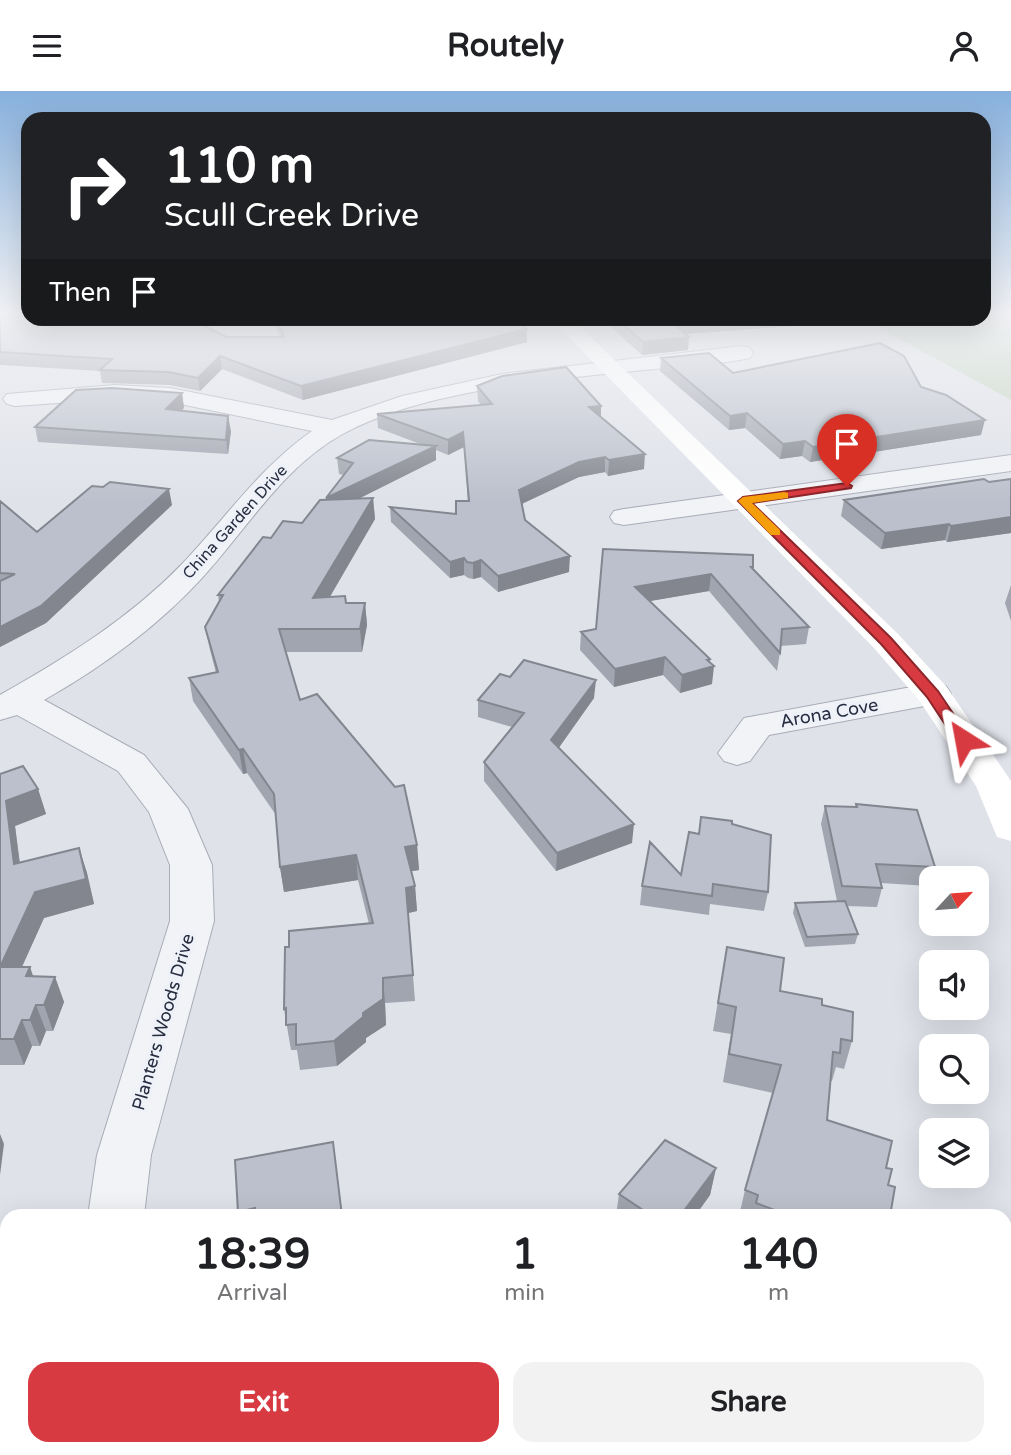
<!DOCTYPE html>
<style>
body{margin:0;font-family:"Varela Round",sans-serif;background:#f2f2f2;color:#202124;height:100vh;display:flex;flex-direction:column;font-size:26px;white-space:nowrap}
*{box-sizing:border-box;margin:0}
p{font-size:23px;color:#757577}
.icon{flex:none;width:38px;height:38px;fill:none;stroke:currentColor;stroke-width:2;stroke-linecap:round;stroke-linejoin:round}
.map{position:relative;flex:1;overflow:hidden}
.sheet{position:absolute;left:0px;top:1118px;width:1012px;height:247px;display:flex;flex-direction:column;background:#fff;border-radius:21px 21px 0 0;box-shadow:0 7px 28px #0002}
.sheet>*{flex:none}
.guide{position:absolute;left:21px;top:21px;width:970px;height:214px;border-radius:21px;box-shadow:0 7px 28px #0002;background:#202124;color:#fff;overflow:hidden}
.needle{width:46px;rotate:64deg}
.fabs{position:absolute;left:919px;top:775px;display:grid;gap:14px}
.fabs a{display:grid;place-items:center;width:70px;height:70px;border-radius:14px;background:#fff;box-shadow:0 7px 28px #0002;font-size:35px}
.pin{position:absolute;display:grid;place-items:center;width:60px;height:60px;color:#fff;margin:-72px -30px;border-radius:50% 50% 50% 0;rotate:-45deg;box-shadow:0 0 7px #0007}
.pin .icon{rotate:45deg}
.me{position:absolute;width:77px;margin:-38px;rotate:326deg;stroke-linejoin:round;filter:drop-shadow(0 0 5px #0008)}
.turn{display:flex;align-items:center;gap:24px;height:147px;padding:0 28px;font-size:32px}
.turn .icon{width:91px;height:91px;stroke-width:2.5}
.turn b{display:block;font-size:49px;line-height:60px}
.then{display:flex;align-items:center;height:66px;padding:0 28px;background:#0003;gap:14px;font-size:26px}
.eta{display:flex;justify-content:space-evenly;align-items:center;height:119px;text-align:center}
.eta b{font-size:42px;font-weight:800;line-height:49px}
.button{display:flex;gap:14px;margin-top:auto;padding:14px 28px}
.button a{flex:1;height:80px;border-radius:21px;background:#d83a41;color:#fff;font-size:28px;font-weight:800;line-height:80px;text-align:center}
.button a+a{background:#f2f2f2;color:#202124}
header{display:flex;justify-content:space-between;align-items:center;height:91px;padding:0 28px;background:#fff;font-size:32px;font-weight:800}
.map>svg:first-child{display:block}
</style>
<header><svg class="icon" aria-label="menu" viewBox="0 0 24 24"><path d="M4 6h16M4 12h16M4 18h16"/></svg>Routely<svg class="icon" aria-label="person" viewBox="0 0 24 24"><circle cx="12" cy="8" r="4"/><path d="M4 21q1-7 8-7t8 7"/></svg></header>
<div class="map">
<svg width="1011" height="1364" viewBox="0 0 1011 1364">
<rect width="100%" height="100%" fill="#dfe2e9"/>
<path fill="#c2d4bf" d="M984,220H1011V309L863,228H984Z"/>
<g fill="none" stroke-linecap="round" stroke-linejoin="round">
<g stroke="#a8acb7" stroke-width="2">
<path id="street" d="M742,255L750,257L753,262L750,267C719,274 686,274 655,278C563,287 422,298 341,344C282,377 247,438 202,487C157,536 102,576 44,609L144,664L188,718L212,774L214,830L151,1064L144,1125H88L97,1064L170,830V774L149,721L118,680L17,624L0,629V604C65,567 129,528 182,473C225,428 260,376 312,340L170,311L115,308L15,315L7,313L3,308L7,303L115,294L170,297L332,329L402,305L502,283Z
M1011,364V380L624,434L614,432L610,426L614,420L624,418Z
M933,592L946,595L951,603L946,611L769,644L750,670L737,674L724,670L718,662L744,627Z
M113,1358H179L181,1364H115Z"/>
</g>
<use href="#street" fill="#f2f3f7" fill-rule="evenodd"/>
<path fill="#fff" fill-rule="evenodd" d="M551,228H572L898,543L946,595L1011,690V750L997,746L976,695L919,609L874,557Z"/>
</g>
<path fill="#a1a5af" d="M0,220L226,246H280L273,228H517L527,238V251L303,309L222,278L200,300L170,294L102,292L100,280L0,274Z
M602,228H819L818,233L686,243L688,259L642,264Z
M661,267L733,282L921,296L981,344L810,371L802,365L780,368L745,337L729,339L660,280Z
M477,295L601,315V326L644,378L608,385L605,381L579,386L522,413L525,429L569,481L498,501L481,486L473,488L468,487L464,484L450,487L391,431L390,416L456,423L468,410L464,356L448,364L436,359V369L358,408L373,407L375,428L329,506L346,512H365L367,534L362,561H286L300,609L417,754L419,779L411,780L415,795L417,820L408,822L415,910L385,912L386,934L366,947V951L337,975L300,979L297,959H291L284,918L289,856L369,833L358,789L284,801L280,776L276,724L247,682L243,683L193,610L189,587L216,582L210,559L205,536L219,511L218,504L271,447L302,432L326,408L344,384L339,383L337,367L420,353L378,337L377,323L481,314L478,310Z
M182,302L184,317L181,320L231,340L228,363L38,351L35,336Z
M1011,388V442L947,451L945,449L881,458L841,425L844,409Z
M0,410L37,441L172,414L46,532L0,556Z
M603,458L753,478L809,536L806,553L781,555L777,580L709,500L649,510L710,568L712,593L680,602L663,584L614,596L580,559L581,541L596,538Z
M1011,494V530L1005,512Z
M594,607L558,657L632,752L556,780L484,690V671L512,636L478,626V609Z
M0,683L38,698L46,723L15,735L20,772L79,757L87,782L94,813L44,827L22,876L33,885L55,886L64,911L53,940H46L40,955H32L24,974H0Z
M856,713L935,776L929,795L881,792L882,797L877,816L846,815L858,843L855,853L805,856L793,822L795,812L837,810L821,733L825,715L855,716Z
M732,733L768,801L764,820L710,813L709,824L640,814L642,795L681,784L699,743Z
M727,856L780,900L822,914L852,950L844,978L836,976L832,990H831L827,1029L886,1077L890,1125H739L745,1099L773,1002L723,991L731,943L713,940Z
M716,1077L710,1104L695,1125H616L619,1103Z"/>
<path fill="#83868f" d="M717,228H819L818,233L670,244L671,231Z
M527,238V251L303,309L301,295Z
M689,246L688,259L642,264L643,251Z
M220,265L222,278L200,300L198,287Z
M182,302L184,317L168,332L166,318Z
M601,315V329L589,316Z
M747,322L745,337L729,339L730,325Z
M228,325L231,340L228,363L226,349Z
M985,329L981,344L810,371L813,356Z
M463,341L464,356L448,364V349Z
M805,350L802,365L780,368L783,353Z
M436,355V369L328,423L326,407Z
M645,363L644,378L608,385L609,369Z
M605,366V381L579,386L519,414V399L579,371Z
M169,398L172,414L46,532L0,556V536Z
M373,407L375,428L316,530L313,507Z
M1011,426V442L947,451L951,435Z
M949,433L945,449L881,458L885,442Z
M570,465L569,481L498,501V485Z
M464,467V484L450,487V471Z
M481,469V486L473,488V472Z
M711,483L709,500L633,513L635,496Z
M365,512L367,534L362,561L360,538Z
M665,566L663,584L614,596L615,578Z
M710,568L709,577L714,575L712,593L680,602L682,584L707,569Z
M596,589L594,607L551,668V649Z
M243,658L247,682L243,683L239,659Z
M38,698L46,723L15,735L23,799L14,773L6,710Z
M634,733L632,752L556,780L557,762Z
M417,754L419,779L407,781L405,756Z
M79,757L87,782L94,813L44,827L10,902L0,876L35,801Z
M356,764L358,789L284,801L280,776Z
M415,795L417,820L408,822L406,797Z
M30,876L39,902L26,885Z
M55,886L64,911L53,940L44,914Z
M383,887L385,912L386,934L366,947V951L337,975L334,950L363,922Z
M36,914L46,940L40,955L30,929Z
M22,929L32,955L24,974L14,948Z
M0,1043L4,1053L0,1084Z
M716,1077L710,1104L695,1125H680Z
M255,1117L257,1125H239L238,1121Z"/>
<path fill="#bbc0cc" stroke="#83868f" stroke-width="2" d="M0,220H28V228H191L226,246H284L277,228H517L527,238L301,295L220,265L198,287L168,281L100,279L112,268L0,261Z
M617,228H717L671,231L689,246L643,251Z
M880,252L904,265L921,296L946,304L985,329L813,356L805,350L783,353L747,322L730,325L661,267L709,262L733,282Z
M566,276L601,315L589,316L645,363L609,369L605,366L579,371L519,399L525,429L570,465L498,485L481,469L473,472L467,471L464,467L450,471L390,416L456,423V410H469L463,341L448,349L377,323L492,313L477,295L502,285Z
M112,297L182,302L166,318L228,325L226,349L35,336L76,299Z
M369,349L436,355L326,407L353,372L337,367Z
M984,388L989,391L1011,388V426L951,435L949,433L885,442L844,409Z
M110,391L169,398L41,515L0,536V490L15,483L0,482V410L37,441L92,395L103,396Z
M373,407L313,507L345,505L346,512H365L360,538H279L300,609L317,603L395,696L404,694L417,754L405,756L415,795L406,797L413,884L383,887V908L363,922V926L334,950L296,954V933L286,934V917L284,918L285,856H289V840L373,832L356,764L280,776L274,703L243,658L239,659L189,587L218,581L205,536L223,504H218L263,446L271,447L283,430L302,432L320,409Z
M603,458L753,464V476H751L809,536L782,538L780,562L711,483L635,496L710,568L707,569L714,575L682,584L665,566L615,578L581,541L596,538Z
M524,569L596,589L551,649L634,733L557,762L484,671L524,622L478,609L500,583L510,586Z
M23,675L38,698L6,710L14,773L79,757L86,788L35,801L0,876H30L26,885L55,886L44,914H36L30,929H22L14,948H0V683Z
M856,713L917,719L935,776L876,773L882,797L842,795L825,715L857,716Z
M701,726L732,730V733L771,744L768,801L713,793L712,805L642,795L650,751L681,784L689,741L699,743Z
M845,810L858,843L807,846L795,812Z
M727,856L784,867L780,900L822,908V914L853,921L852,950L841,948L840,962L833,961L827,1029L892,1050L886,1077L892,1078L888,1094L895,1096L890,1125H782L780,1121L756,1112L758,1104L745,1099L781,974L729,963L736,916L718,912Z
M665,1049L716,1077L680,1125H652L619,1103Z
M333,1051L342,1125H255V1117L238,1121L235,1069Z
M324,1358H442L448,1364H328Z
M716,1358H860L858,1364H714Z"/>
<linearGradient id="sky" x2="0" y2="1"><stop stop-color="#87b0dd"/><stop offset="0.54" stop-color="#f1f2f5"/><stop offset="1" stop-color="#f1f2f5" stop-opacity="0"/></linearGradient>
<rect width="1011" height="411" fill="url(#sky)"/>
<path fill="#d83a41" stroke="#8c262a" stroke-width="2" d="M847,392L852,395L851,397L752,412L891,547L938,600L971,649L969,653H958L927,606L881,553L738,410L743,406Z"/>
<path fill="#f59e0b" d="M784,401L788,402V407L752,412L780,439V444H771L738,410L743,406Z"/>
<g text-anchor="middle" dominant-baseline="central" stroke-width="7" stroke-linejoin="round" paint-order="stroke">
<g font-size="16" fill="#262d41" stroke="#eef1f7">
<text transform="translate(235 431) rotate(-48)">China Garden Drive</text>
</g>
<g font-size="18" fill="#262d41" stroke="#eef1f7">
<text transform="translate(829 622) rotate(-10)">Arona Cove</text>
<text transform="translate(163 931) rotate(-74)">Planters Woods Drive</text>
</g>
</g>
</svg>
<div class="fabs">
<a><svg class="needle" viewBox="-14 -14 28 28"><path d="M0-13l5 13h-10z" fill="#e53935"/><path d="M0 13l5-13h-10z" fill="#757577"/></svg></a>
<a><svg class="icon" aria-label="sound" viewBox="0 0 24 24"><path d="M4 9h4l5-4v14l-5-4H4zM17 9q2 3 0 6"/></svg></a>
<a><svg class="icon" aria-label="search" viewBox="0 0 24 24"><circle cx="10" cy="10" r="6"/><path d="M15 15l6 6"/></svg></a>
<a><svg class="icon" aria-label="layers" viewBox="0 0 24 24"><path d="M12 4l9 5-9 5-9-5zM3 14l9 5 9-5"/></svg></a>
</div>
<div class="pin" style="left:847px;top:395px;background:#d93025"><svg class="icon" aria-label="arrive" viewBox="0 0 24 24"><path d="M6 21V4h12l-3 4 3 4H6"/></svg></div>
<svg class="me" style="left:964px;top:649px" viewBox="-20 -20 40 40"><path d="M0-17L14 15 0 8-14 15z" fill="#d83a41" stroke="#fff" stroke-width="4"/></svg>
<div class="guide">
<div class="turn"><svg class="icon" aria-label="right" viewBox="0 0 24 24"><path d="M7 20v-9h11M14 6l5 5-5 5"/></svg><div><b>110 m</b>Scull Creek Drive</div></div>
<div class="then">Then<svg class="icon" aria-label="arrive" viewBox="0 0 24 24"><path d="M6 21V4h12l-3 4 3 4H6"/></svg></div>
</div>
<section class="sheet">
<div class="eta">
<div><b>18:39</b><p>Arrival</p></div>
<div><b>1</b><p>min</p></div>
<div><b>140</b><p>m</p></div>
</div>
<div class="button"><a>Exit</a><a>Share</a></div>
</section>
</div>
